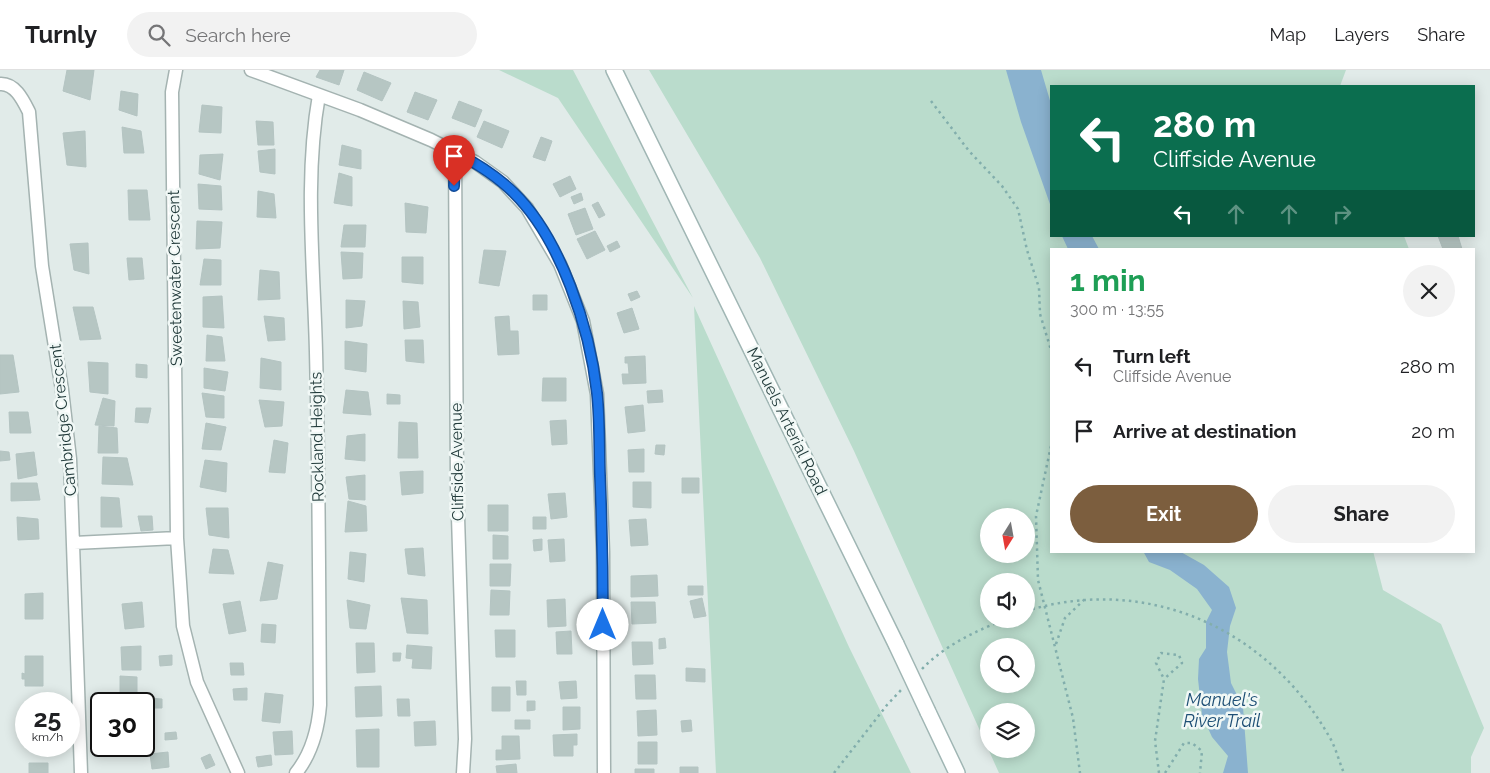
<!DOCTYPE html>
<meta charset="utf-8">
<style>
body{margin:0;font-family:Raleway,sans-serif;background:#f2f2f2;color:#202124;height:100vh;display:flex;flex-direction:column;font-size:19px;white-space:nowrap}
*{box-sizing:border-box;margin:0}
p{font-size:16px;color:#757577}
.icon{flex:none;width:28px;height:28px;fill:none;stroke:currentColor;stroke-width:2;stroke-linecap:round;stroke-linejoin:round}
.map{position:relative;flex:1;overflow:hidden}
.side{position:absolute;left:1050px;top:178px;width:425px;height:305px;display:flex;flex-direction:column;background:#fff;border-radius:0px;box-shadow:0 2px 12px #0003}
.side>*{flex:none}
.top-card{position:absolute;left:1050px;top:15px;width:425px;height:152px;border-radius:0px;box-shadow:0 2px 12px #0003;background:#0b6e4f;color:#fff;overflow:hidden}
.needle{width:32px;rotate:191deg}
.controls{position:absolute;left:980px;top:438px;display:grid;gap:10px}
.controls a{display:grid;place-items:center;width:55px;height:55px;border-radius:50%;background:#fff;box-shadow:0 2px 12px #0003;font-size:25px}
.speed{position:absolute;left:15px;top:622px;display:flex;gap:10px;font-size:25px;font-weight:700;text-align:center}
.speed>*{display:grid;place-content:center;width:65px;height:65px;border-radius:50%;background:#fff;box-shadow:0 2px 12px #0003;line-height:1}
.speed small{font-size:12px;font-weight:400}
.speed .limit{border:2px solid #111;border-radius:8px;background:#fff;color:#111}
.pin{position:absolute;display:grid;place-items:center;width:42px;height:42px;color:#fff;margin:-51px -21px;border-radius:50% 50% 50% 0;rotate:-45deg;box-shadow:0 0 5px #0007}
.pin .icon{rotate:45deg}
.me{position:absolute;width:55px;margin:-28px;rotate:0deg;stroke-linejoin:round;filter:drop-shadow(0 0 4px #0008)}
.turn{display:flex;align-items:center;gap:18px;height:105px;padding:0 20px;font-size:22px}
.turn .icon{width:65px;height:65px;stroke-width:2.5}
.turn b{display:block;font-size:35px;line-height:42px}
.lanes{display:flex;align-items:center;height:48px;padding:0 20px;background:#0003;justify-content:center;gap:25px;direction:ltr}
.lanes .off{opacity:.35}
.round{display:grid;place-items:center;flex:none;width:52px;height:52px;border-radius:26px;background:#f2f2f2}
.overview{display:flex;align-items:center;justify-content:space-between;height:85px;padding:0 20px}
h1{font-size:30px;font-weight:700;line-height:38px;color:#1e9e55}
.action{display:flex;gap:10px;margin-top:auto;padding:10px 20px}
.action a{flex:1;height:58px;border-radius:30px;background:#7c5e3e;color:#fff;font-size:20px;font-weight:700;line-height:58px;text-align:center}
.action a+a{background:#f2f2f2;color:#202124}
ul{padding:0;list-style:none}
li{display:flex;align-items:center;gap:15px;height:65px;padding:0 20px}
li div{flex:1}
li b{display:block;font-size:19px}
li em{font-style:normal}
header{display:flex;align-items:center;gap:30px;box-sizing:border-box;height:70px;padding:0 25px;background:#fff;border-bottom:1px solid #e0e0e0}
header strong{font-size:24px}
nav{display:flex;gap:28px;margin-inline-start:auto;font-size:18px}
.search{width:350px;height:45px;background:#f2f2f2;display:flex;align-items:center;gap:12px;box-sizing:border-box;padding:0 18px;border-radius:28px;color:#757577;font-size:19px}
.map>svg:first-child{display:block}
</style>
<header>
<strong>Turnly</strong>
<div class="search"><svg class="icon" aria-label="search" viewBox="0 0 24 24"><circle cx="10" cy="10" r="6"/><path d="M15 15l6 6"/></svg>Search here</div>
<nav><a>Map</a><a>Layers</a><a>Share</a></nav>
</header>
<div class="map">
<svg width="1490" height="703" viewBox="0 0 1490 703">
<rect width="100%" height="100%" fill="#e1ebe9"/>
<path fill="#badccc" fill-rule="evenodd" d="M499,0H573L693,228L558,28Z
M649,0H1346L1340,16H1051V166H1404L1409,179H1051V481H1373L1383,520L1441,554L1484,658L1471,687V703H999L854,381L760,188ZM989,446H1026V484H989ZM989,511H1026V549H989ZM989,576H1026V614H989ZM989,641H1026V679H989Z
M694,236L849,577L911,703H716Z"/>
<path fill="#8ab2cf" d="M1006,0H1041L1051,34V137L1021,52Z
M1062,166H1092L1099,179H1068Z
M1143,481H1179L1204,495L1229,517L1236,538L1230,556L1227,582L1231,613L1243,637L1248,703H1223L1228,686L1212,667L1202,645L1198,609L1199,589L1206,578V552L1212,540L1197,519L1170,500L1149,492Z"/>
<path fill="#b6c6c3" stroke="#b4c4c2" d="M67,0H94L90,30L63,21Z
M320,0H344L339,15L316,7Z
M364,2L391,13L382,31L357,20Z
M121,21L138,24L137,46L119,40Z
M415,22L437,30L428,50L407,42Z
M459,31L482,40L475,57L452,48Z
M202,35L222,37L221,63L199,62Z
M256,51L273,52L274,75H258Z
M484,51L509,61L502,78L477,67Z
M122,57L141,61L144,83H124Z
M85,61L86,97L67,95L63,63Z
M541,67L552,71L545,91L533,87Z
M342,75L361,80V99L339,95Z
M275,79V104L260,102L258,81Z
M223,84L220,110L199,104L200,85Z
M339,103L352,107V136L334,133Z
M570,106L576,119L560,127L553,114Z
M198,114L221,116L222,140L199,139Z
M128,120H147L150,150H129Z
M258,121L274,124L276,148L257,147Z
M581,123L583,130L574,134L571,127Z
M598,132L605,145L599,148L592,135Z
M405,133L428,137L426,163L406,162Z
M585,138L593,159L576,165L568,144Z
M197,151L222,152L220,178L196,179Z
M344,155H366L365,177H341Z
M595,161L605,180L587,189L577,169Z
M1438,166H1458L1462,179H1443Z
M617,171L620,177L610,182L607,176Z
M88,173L89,204L74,200L70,174Z
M484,180L506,181L499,216L479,213Z
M341,182L363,183L362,208L343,209Z
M402,187H423V214L402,212Z
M127,188H142L144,209L129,210Z
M204,189L221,190V215H200Z
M260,200L279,202L280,229L258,230Z
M637,221L640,227L631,231L628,224Z
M533,225H547V240H533Z
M222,226L224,258L203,257V227Z
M346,230L365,231L362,256L346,258Z
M403,231L418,232L420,257L404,259Z
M73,237H93L101,269L80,270Z
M632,238L639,259L624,263L617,243Z
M264,246L284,248L285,270L268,271Z
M509,246L510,261H518L519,284L498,285L495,247Z
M207,265L222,267L225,291H206Z
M405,270H423L424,293L406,291Z
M345,271L367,274L366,302L345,299Z
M0,285H13L19,322L0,324Z
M645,286L646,313L623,314L622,304H629L628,293H625V287Z
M261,288L281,292V320L260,318Z
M88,292L108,293V324L90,322Z
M136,294L147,295V308L136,307Z
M204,298L228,302L225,321L204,318Z
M543,308H566V331H542Z
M346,320L368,322L371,345L343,343Z
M662,320L663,332L648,333L647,321Z
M202,323L224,326V348L206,347Z
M387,324L400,325V334H387Z
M103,328L115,331L114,356L95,355Z
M259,330L284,332L282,356L265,357Z
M643,335L645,361L628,363L625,337Z
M136,338H151L148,353L135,352Z
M9,342H28L31,363H10Z
M566,350L567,374L552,375L550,351Z
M399,352L417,353L418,388H398Z
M206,353L226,357L221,380L202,379Z
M99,356L117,358L118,383H98Z
M365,364V391L345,389L347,366Z
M274,370L288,373L285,403L269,402Z
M656,375H665L664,385L655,384Z
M644,379V402H629L628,380Z
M0,381L9,382L10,390L0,391Z
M34,382L37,405L18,409L16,384Z
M103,387L127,388L133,415L102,414Z
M205,390L227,393L226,422L200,417Z
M423,401V423L402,425L400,402Z
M365,405V430L349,429L346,407Z
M682,408H699V423H682Z
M633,412H651V438L633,437Z
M11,413H37L40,430L11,431Z
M565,423L567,447L551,449L548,424Z
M101,427L119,428L122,457H101Z
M348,431L366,436L367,461L345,462Z
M488,435H508V461H488Z
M206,438H228L229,468L209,465Z
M138,446H152L153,460L141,461Z
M17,447L38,449L39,469L18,470Z
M533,447H546V459H533Z
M646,449L648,475L631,476L629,450Z
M493,465L508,466V489H493Z
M542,469V480L534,481L533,470Z
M564,469L565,491L550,492L548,470Z
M423,478L425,506L408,504L405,479Z
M213,479L228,480L234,504L209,503Z
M350,482L366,484L364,512L348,509Z
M268,492L283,495L277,529L260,531Z
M490,494H511L510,516H490Z
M657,505L658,526L631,527V506Z
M688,516H703V525H688Z
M491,520L510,521L509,545H490Z
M43,523V549H25V524Z
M401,528L427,530L428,564L407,563Z
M702,528L706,546L694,548L690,531Z
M565,529L566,556L548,557L547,530Z
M347,530L370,535L366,559L350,558Z
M240,531L246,561L229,564L223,534Z
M142,532L144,557L125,559L122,534Z
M631,532H655L656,553L632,554Z
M262,554L276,555L275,573L261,572Z
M495,560H515V587H496Z
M571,561L572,584H557L556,562Z
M665,568L666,578L659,579V569Z
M632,572H652L653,594L633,595Z
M356,573H374L375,602L357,603Z
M407,575L432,577L431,599L412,598L413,589L406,588Z
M141,576V600H122L121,577Z
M393,583H401L400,591H393Z
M172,585V595L160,596L159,586Z
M25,586H43V616H25V609H22V603L25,604Z
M230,593H243L244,605H231Z
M686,598L705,599V612L686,611Z
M635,605H655L656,629H636Z
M120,606L137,607V631H120Z
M516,611H526V625H517Z
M576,611L577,628L561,629L559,612Z
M381,616L382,646L356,647L355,617Z
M492,617H510V641H492Z
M247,618V630H234L233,619Z
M265,623L283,625L280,653L262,651Z
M147,628L162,629V638H147Z
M397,629H409L410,646H398Z
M527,631H535V640L527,641Z
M563,637H580V659L563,660Z
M656,640L657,665L638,666L637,641Z
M515,650H530V659H515Z
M691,650L692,661L682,662L681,651Z
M435,651L436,675L415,676L414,652Z
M379,659V697H357L356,660Z
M292,661L293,684L275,685L273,662Z
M176,662L177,669L165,670V663Z
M577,664V675H573V686H554L553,665Z
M502,666H519L520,689L496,690V680H502Z
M638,672H657V694H638Z
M117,676H134V683L118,685Z
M168,682L169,697L152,699L150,684Z
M210,684L215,695L206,699L201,688Z
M271,685L272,695L258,697L256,687Z
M29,693H48V703H29Z
M516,694L517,703H497L496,696Z
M680,697H698V703H680Z
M635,699H654V703H635Z"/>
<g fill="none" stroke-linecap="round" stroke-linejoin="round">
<g stroke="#a4b3b1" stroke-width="15">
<path id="street" d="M176,0L172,22L177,468L183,556L197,612L238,703
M251,0L360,40L431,70L475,92L503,112L527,138L560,194L583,251L597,324L603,482L604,703
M0,14C15,13 23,30 29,42L42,196L62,320L70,389L81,703
M455,82L457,415L465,669L463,703
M74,473L177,468
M296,703C312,683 318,660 320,635C319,518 319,400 316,282C314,197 304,109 319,25"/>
</g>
<g stroke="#a0b6b4" stroke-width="18">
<path id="secondary" d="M614,0L896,574
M928,642L957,703"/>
</g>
<path stroke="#82aeac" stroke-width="2.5" stroke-dasharray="2.5 4" stroke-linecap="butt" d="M931,31L969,81L1002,116L1018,139L1027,180L1039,218L1040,244L1051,280
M1051,376L1036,446L1038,510L1073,648L1080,703
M1026,541C1147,504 1268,558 1330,668C1336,678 1339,692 1344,703
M1056,574L1065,548L1085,529
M922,599C945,575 976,561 1006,549
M834,703L887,635L902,619
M1159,703L1155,671L1164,609L1156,593L1161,583L1179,585L1182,593L1164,609
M1165,703L1184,673H1192L1202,681L1200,703"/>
<use href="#street" stroke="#fff" stroke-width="12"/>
<use href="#secondary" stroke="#fff" stroke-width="15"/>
<g stroke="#a0b6b4" stroke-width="18" stroke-linecap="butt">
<path id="secondary-bridge" d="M896,574L928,642"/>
</g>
<use href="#secondary-bridge" stroke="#fff" stroke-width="15"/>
</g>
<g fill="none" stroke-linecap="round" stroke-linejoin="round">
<g stroke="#114b97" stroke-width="12">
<path id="route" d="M454,116L455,82C476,93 496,105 514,123C561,169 590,259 597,323C600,351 599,379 600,406C602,456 603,505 603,555"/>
</g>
<use href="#route" stroke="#1a73e8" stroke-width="9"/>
</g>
<g text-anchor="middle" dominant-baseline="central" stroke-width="5" stroke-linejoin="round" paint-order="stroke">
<g font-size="16" fill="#223b3b" stroke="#f1f8f6">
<text transform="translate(175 208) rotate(-91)">Sweetenwater Crescent</text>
<text transform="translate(63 350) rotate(-96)">Cambridge Crescent</text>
<text transform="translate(787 351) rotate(64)">Manuels Arterial Road</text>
<text transform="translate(317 367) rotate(-91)">Rockland Heights</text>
<text transform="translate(457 392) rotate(-91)">Cliffside Avenue</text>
</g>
<g font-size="18" font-style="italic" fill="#1e4f75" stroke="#f1f8f6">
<text x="1222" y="629">Manuel's<tspan x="1222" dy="21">River Trail</tspan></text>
</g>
</g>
</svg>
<div class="controls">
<a><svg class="needle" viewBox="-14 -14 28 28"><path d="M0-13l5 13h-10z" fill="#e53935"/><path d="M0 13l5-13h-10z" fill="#757577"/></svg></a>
<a><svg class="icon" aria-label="sound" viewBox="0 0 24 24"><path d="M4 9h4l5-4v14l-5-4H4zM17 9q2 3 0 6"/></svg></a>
<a><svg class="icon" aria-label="search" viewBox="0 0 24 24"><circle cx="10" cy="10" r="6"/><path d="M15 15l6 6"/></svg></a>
<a><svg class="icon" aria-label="layers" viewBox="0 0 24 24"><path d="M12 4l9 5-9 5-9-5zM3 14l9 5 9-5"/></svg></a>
</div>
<div class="speed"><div>25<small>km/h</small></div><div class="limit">30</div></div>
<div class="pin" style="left:454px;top:116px;background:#d93025"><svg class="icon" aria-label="arrive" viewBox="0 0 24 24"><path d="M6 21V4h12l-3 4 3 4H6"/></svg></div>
<svg class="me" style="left:603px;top:555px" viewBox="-20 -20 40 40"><circle r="19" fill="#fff"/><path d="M0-13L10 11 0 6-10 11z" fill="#1a73e8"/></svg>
<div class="top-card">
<div class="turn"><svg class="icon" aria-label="left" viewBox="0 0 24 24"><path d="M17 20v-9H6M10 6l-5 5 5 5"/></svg><div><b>280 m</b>Cliffside Avenue</div></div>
<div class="lanes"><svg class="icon" aria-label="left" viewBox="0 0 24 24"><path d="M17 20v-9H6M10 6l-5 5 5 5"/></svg><svg class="icon off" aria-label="ahead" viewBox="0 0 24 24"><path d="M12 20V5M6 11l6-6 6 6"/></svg><svg class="icon off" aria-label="ahead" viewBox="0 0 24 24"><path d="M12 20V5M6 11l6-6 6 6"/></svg><svg class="icon off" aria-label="right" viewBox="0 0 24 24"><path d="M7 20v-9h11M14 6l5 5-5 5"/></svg></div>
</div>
<section class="side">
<div class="overview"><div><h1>1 min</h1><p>300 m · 13:55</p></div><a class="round"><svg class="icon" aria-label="close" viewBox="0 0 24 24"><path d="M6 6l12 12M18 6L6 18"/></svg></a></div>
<ul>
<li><svg class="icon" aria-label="left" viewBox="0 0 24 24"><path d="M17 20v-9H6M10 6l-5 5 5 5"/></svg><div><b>Turn left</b><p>Cliffside Avenue</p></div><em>280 m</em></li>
<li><svg class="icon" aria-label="arrive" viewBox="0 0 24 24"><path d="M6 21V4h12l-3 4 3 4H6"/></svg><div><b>Arrive at destination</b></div><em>20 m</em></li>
</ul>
<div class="action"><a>Exit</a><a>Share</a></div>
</section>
</div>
